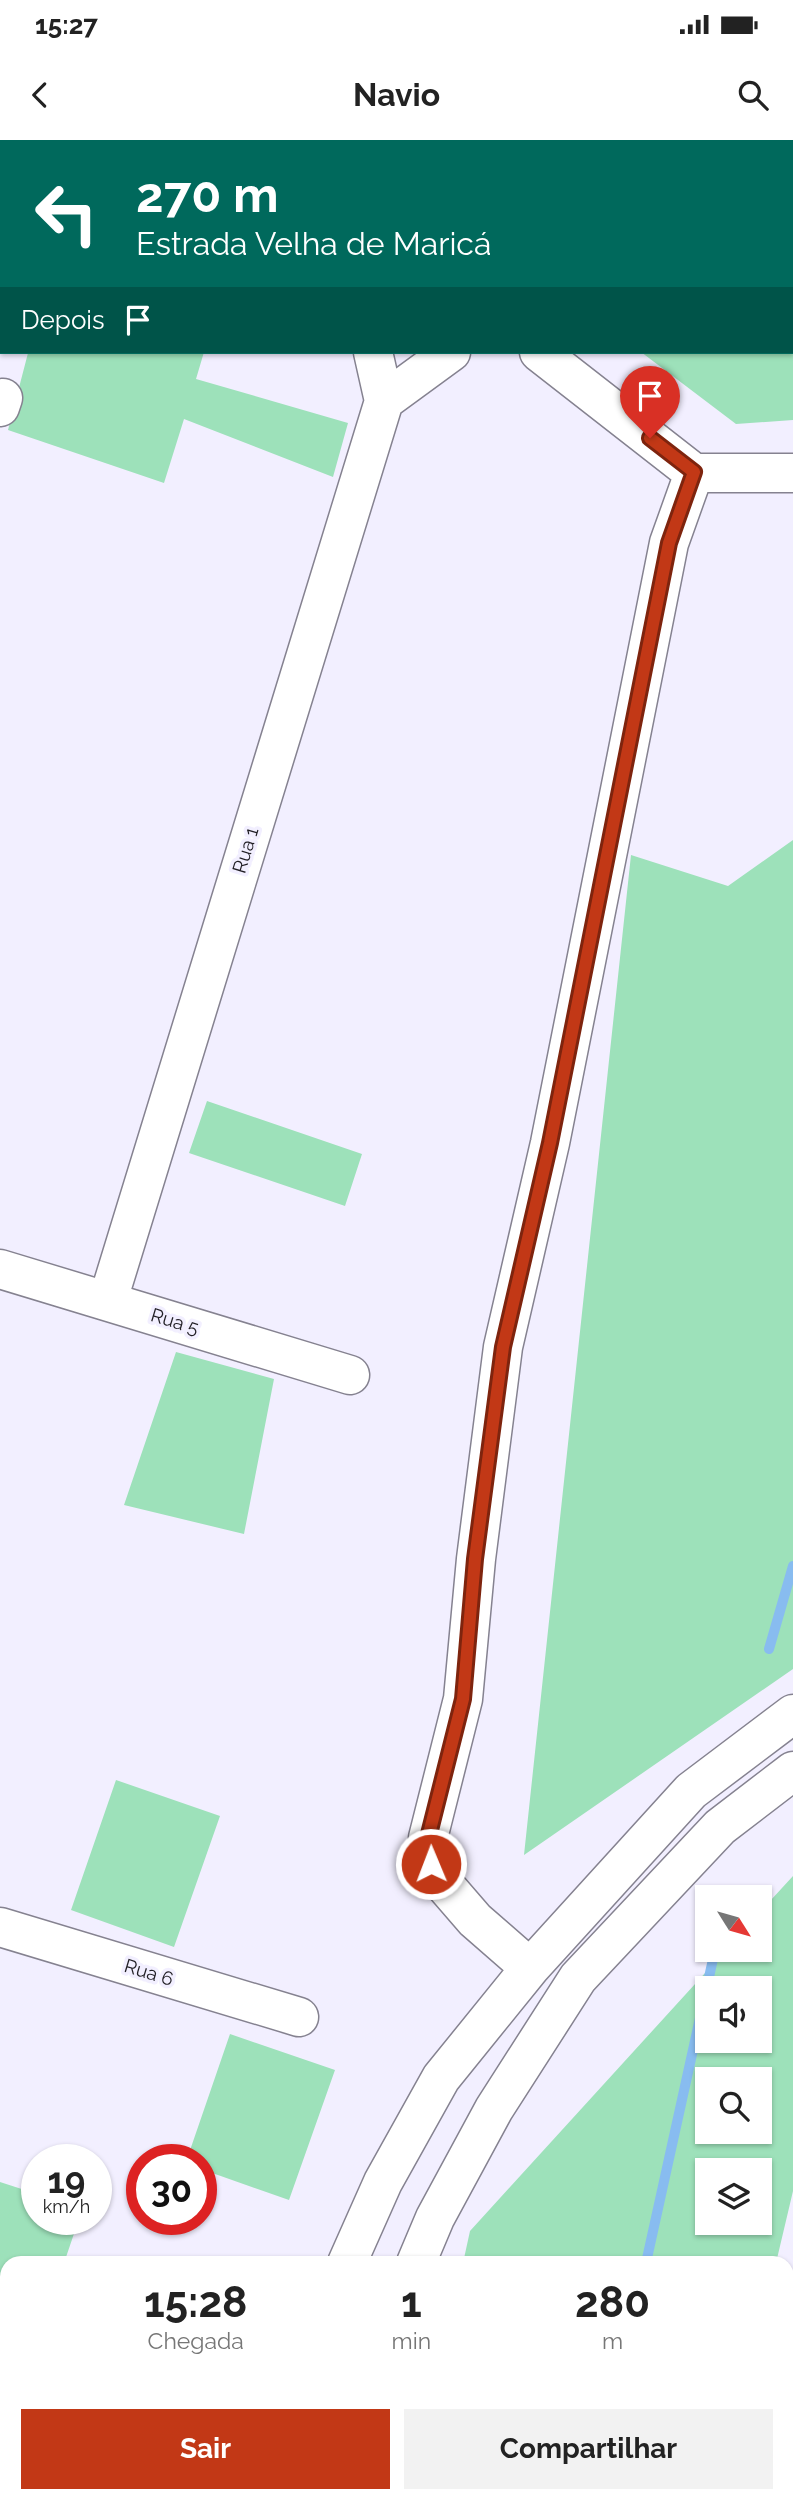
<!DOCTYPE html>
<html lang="pt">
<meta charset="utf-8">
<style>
body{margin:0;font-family:Raleway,sans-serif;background:#f2f2f2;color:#222;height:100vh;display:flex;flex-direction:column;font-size:26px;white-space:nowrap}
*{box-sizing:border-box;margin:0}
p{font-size:23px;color:#767676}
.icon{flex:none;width:38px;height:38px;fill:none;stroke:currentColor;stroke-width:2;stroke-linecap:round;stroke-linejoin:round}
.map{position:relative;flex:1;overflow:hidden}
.drawer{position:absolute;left:0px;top:2116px;width:794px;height:247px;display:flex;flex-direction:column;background:#fff;border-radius:21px 21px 0 0;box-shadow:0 2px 5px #0004}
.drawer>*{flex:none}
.guide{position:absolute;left:0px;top:0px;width:794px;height:214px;box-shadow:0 2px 5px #0004;background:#00695c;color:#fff;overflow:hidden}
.needle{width:46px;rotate:127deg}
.controls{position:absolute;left:695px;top:1745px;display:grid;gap:14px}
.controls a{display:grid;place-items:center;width:77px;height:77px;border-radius:0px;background:#fff;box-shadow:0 2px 5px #0004;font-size:35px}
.speed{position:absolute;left:21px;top:2004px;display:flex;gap:14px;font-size:35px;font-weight:700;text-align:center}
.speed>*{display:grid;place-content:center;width:91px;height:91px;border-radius:50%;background:#fff;box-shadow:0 2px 5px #0004;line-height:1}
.speed small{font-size:18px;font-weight:400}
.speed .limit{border:10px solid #d22;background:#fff;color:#111}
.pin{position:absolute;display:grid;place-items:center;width:60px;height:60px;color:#fff;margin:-72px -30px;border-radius:50% 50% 50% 0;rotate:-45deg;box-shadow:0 0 7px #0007}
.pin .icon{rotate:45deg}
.me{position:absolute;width:77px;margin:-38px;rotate:359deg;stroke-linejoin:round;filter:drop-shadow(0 0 5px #0008)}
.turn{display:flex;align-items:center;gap:24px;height:147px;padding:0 21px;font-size:32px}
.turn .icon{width:91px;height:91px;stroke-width:2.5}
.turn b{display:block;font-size:49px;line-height:60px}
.then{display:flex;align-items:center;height:66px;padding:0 21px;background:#0003;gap:14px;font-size:26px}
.eta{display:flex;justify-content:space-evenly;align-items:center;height:119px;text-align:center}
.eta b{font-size:42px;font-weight:700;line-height:49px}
.action{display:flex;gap:14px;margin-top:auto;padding:14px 21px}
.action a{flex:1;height:80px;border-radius:0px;background:#c23816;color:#fff;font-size:28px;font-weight:700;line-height:80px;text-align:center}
.action a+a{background:#f2f2f2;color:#222}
.status{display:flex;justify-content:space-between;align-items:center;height:49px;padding:0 35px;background:#fff;direction:ltr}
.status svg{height:19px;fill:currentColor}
header{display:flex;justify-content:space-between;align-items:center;height:91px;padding:0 21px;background:#fff;font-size:32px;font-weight:700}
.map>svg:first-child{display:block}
</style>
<div class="status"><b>15:27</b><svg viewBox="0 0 49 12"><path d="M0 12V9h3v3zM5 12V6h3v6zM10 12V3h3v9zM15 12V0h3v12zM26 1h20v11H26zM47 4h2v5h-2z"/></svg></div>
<header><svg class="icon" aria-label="back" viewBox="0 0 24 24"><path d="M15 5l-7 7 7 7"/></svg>Navio<svg class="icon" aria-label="search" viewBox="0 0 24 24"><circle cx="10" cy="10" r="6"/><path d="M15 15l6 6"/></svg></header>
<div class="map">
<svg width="793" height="2362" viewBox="0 0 793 2362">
<rect width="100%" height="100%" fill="#f2efff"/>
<path fill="#9de1ba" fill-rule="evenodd" d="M0,0H689L708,2H2L0,101Z
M793,10V280L736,284L641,212H793Z
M40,212H204L196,239L348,283L333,337L184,279L164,343L8,290L28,213Z
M793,700V1529L524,1715L631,715L728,746Z
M207,961L362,1014L345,1066L189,1013Z
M176,1212L274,1239L244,1394L124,1365Z
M116,1640L220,1676L174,1807L71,1770Z
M793,1736V2051L776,2123H463L470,2091L726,1810H760V1772ZM707,1848H760V1900H707ZM707,1939H760V1992H707ZM760,2030V2082H707V2030Z
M230,1894L335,1930L289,2060L201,2029V2020L187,2019Z
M0,2042L37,2054V2079H79L64,2123H7V2200L0,2197Z
M0,2263L7,2266V2356H97L96,2362H0Z
M413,2356H728L726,2362H412Z"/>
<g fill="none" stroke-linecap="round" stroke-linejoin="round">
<path stroke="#88bcf0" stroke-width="10" d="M769,1509L793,1426
M646,2123L715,1810
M593,2362L594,2356"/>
<g stroke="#858290" stroke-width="41">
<path id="minor" d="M0,147H2
M373,212L384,261L451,212
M539,212L694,333H793
M0,267L3,258
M0,1129L350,1235
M108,1160L384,261
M0,1787L299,1877
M530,1828L475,1780L443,1743L431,1724L428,1698L463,1559L476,1419L503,1207L550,1003L669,403L694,333
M347,2123L383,2042L441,1938L530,1828L691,1651L793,1574
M416,2123L435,2078L494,1969L578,1838L720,1687L793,1631
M0,2227L7,2229
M148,2362L149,2356
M277,2362L279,2356
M344,2362L346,2356"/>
</g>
<use href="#minor" stroke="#fff" stroke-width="38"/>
</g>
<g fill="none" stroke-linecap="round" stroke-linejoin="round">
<g stroke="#7e240e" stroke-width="18">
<path id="route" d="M431,1724L428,1698L463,1559L475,1419L503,1207L550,1003L669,403L694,332L650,298"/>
</g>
<use href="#route" stroke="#c23816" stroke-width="12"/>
</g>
<g text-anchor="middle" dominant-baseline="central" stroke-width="7" stroke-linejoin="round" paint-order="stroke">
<g font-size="19" fill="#201e24" stroke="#f2efff">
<text transform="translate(245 710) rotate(-73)">Rua 1</text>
<text transform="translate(175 1181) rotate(17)">Rua 5</text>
<text transform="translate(149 1832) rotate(17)">Rua 6</text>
</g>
</g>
</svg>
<div class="controls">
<a><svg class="needle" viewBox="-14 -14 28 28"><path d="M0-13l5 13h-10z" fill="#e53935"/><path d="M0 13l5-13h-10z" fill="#767676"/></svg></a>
<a><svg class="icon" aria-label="sound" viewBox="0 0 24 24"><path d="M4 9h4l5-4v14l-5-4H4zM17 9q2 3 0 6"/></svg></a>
<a><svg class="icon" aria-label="search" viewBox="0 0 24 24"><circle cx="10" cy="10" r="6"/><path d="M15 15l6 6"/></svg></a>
<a><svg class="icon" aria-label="layers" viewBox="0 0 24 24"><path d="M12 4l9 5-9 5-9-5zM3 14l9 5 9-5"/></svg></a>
</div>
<div class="speed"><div>19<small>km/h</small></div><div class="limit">30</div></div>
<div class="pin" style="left:650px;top:298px;background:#d93025"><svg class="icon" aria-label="arrive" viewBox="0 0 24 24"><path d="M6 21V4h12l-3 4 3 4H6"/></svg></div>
<svg class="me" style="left:431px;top:1724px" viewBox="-20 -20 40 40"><circle r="17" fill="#c23816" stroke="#fff" stroke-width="3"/><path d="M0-11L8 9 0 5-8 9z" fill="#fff"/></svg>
<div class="guide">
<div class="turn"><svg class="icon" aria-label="left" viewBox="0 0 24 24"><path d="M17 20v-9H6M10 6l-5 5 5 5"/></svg><div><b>270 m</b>Estrada Velha de Maricá</div></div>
<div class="then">Depois<svg class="icon" aria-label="arrive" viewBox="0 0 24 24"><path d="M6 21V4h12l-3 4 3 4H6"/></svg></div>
</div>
<section class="drawer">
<div class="eta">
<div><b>15:28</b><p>Chegada</p></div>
<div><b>1</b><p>min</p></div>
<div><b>280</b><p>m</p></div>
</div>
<div class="action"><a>Sair</a><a>Compartilhar</a></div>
</section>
</div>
